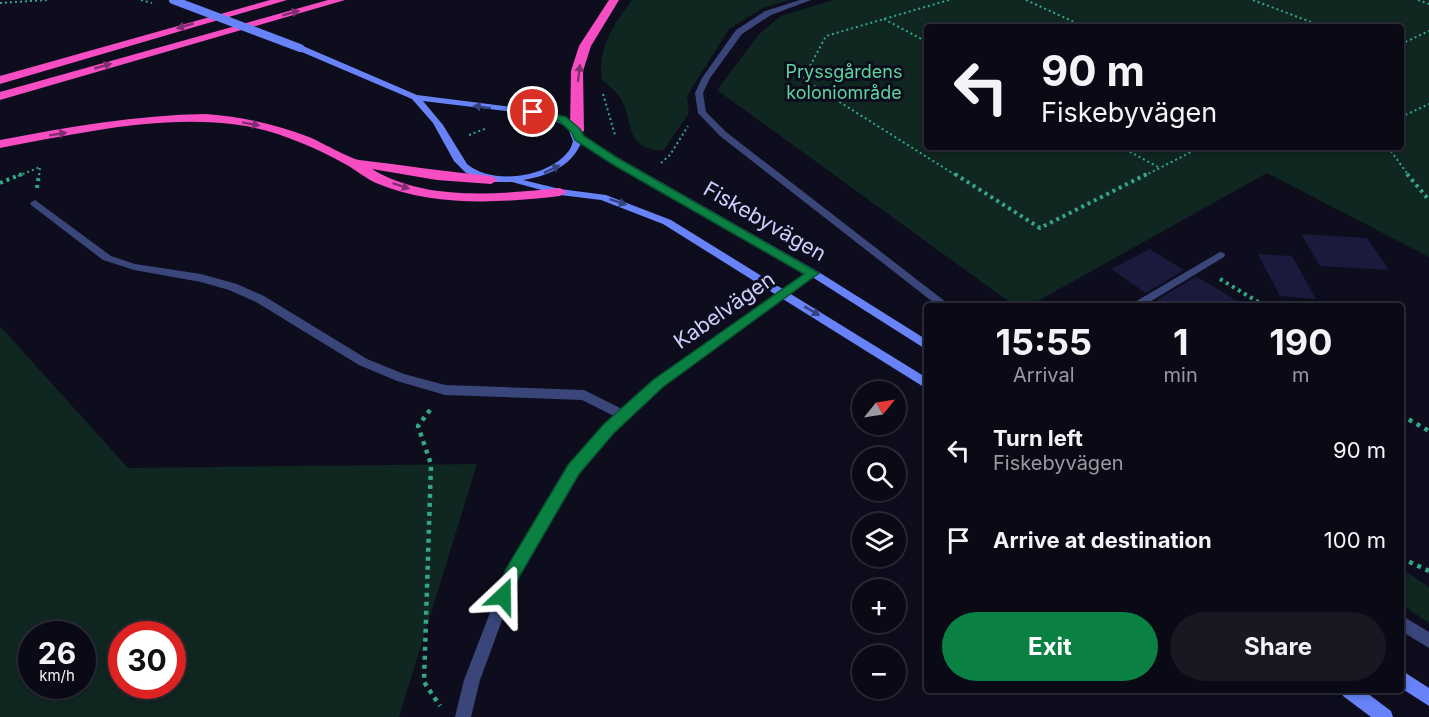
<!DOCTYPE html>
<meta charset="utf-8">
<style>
body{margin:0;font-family:Inter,sans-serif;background:#181823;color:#f1f3f6;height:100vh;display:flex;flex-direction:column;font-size:22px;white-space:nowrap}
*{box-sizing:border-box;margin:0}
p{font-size:20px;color:#999aa1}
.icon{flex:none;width:33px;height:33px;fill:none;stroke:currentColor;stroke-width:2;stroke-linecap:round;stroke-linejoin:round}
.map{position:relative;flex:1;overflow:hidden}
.details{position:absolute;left:924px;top:303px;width:480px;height:390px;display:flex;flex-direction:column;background:#0a0a16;border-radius:6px;box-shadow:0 3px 9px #0003,0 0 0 2px #2a2b35}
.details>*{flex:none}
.banner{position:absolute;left:924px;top:24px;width:480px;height:126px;border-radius:6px;box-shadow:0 3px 9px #0003,0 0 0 2px #2a2b35;background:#0a0a16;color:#f1f3f6;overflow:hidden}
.needle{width:39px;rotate:60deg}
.buttons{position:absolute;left:852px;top:381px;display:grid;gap:12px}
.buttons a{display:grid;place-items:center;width:54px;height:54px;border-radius:50%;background:#0a0a16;box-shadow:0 3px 9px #0003,0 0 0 2px #2a2b35;font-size:30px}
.speed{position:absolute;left:18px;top:621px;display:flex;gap:12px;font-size:30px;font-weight:700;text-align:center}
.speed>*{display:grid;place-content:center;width:78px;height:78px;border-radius:50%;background:#0a0a16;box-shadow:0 3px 9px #0003,0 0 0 2px #2a2b35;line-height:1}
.speed small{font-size:15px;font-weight:400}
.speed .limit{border:9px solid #d22;background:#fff;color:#111}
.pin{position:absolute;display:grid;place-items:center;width:51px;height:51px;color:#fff;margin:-26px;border:3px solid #fff;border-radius:50%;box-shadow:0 2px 6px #0007}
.me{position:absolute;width:66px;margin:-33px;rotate:23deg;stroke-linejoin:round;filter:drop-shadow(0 0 4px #0008)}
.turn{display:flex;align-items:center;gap:21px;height:126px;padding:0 18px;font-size:27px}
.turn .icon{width:78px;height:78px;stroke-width:2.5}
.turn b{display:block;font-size:42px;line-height:51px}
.eta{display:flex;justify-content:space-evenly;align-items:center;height:102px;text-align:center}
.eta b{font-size:36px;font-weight:700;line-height:42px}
.action{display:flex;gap:12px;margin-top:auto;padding:12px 18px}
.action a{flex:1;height:69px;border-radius:36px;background:#0b8043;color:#fff;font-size:24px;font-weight:700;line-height:69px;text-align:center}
.action a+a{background:#181823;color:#f1f3f6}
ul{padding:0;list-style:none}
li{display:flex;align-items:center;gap:18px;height:90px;padding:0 18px}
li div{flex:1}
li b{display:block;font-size:22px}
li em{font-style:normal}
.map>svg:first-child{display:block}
</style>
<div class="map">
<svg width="1429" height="717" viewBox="0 0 1429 717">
<rect width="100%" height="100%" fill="#0d0d1d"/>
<path fill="#102620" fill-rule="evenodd" d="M632,0H790L763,8L729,29L687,96L689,113L663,151C624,147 635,127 622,101C618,92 610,87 602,80C597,48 614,24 632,0Z
M833,0H1429V257L1267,173L1029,306H1015L717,90L759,34L781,16ZM927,27H1401V147H927Z
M0,326L128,468L477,464L399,717H0ZM82,634V686H32V634ZM122,634H172V686H122Z
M1401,568L1429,587V623L1401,604Z"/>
<path fill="#1a1a3c" d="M1301,234L1367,238L1389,270L1320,266Z
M1150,249L1184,270L1146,293L1111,269Z
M1258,254L1292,256L1316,299L1280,296Z
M1195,277L1199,278L1246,306H1152L1159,302L1157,300Z"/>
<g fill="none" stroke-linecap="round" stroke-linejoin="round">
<path stroke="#33a887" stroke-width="2" stroke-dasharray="2 3" stroke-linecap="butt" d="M141,0L152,3
M949,0L826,36L803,79L957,176
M1026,0L1085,27
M1253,0L1324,27
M1418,0L1429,4
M0,3L47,0
M884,19L927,42
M1401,44L1429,31
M603,94L615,135
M1401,117L1429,104
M469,135L487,128
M1121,147L1158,167
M1388,147L1409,176
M661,163L670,155L688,126
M18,176L40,167L39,176
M1144,176L1201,147"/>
<path stroke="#33a887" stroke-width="4" stroke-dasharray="3 4" stroke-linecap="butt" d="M955,174L1040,228L1147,174
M1407,174L1429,200
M0,183L22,174
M37,188L39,174
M1220,279L1265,306"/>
<path stroke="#33a887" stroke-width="4.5" stroke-dasharray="4 5" stroke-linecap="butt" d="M430,410L418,426L431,464L424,682L440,706
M1401,415L1429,431
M1401,558L1429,571"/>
<path fill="#3a4679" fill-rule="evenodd" d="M800,0H811L771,15L742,34L710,78L703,93L706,112L726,132L951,306H938L720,136L698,113L695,93L702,78L736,30L765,11Z
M35,200L111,256L135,264L201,274L237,284L264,296L367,359L404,374L445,385L584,390L628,412L629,415L628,418H618L582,400L445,395L397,381L359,365L256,302L229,290L201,282L134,270L103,260L31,205L30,203Z
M1220,252L1224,253L1225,255L1224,257L1143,306H1128Z
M1401,615L1429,632V648L1401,631Z"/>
<path fill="#3a4679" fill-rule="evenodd" d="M813,269L818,273L817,275L649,396L613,433L578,474L518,577L480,680L471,717H455L464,680L505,574L568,466L603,425L641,390Z"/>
<path fill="#6783f7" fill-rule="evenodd" d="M297,46H303L417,95L552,112L575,125L580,136L817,271L927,340V350L809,275L581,143C571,167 547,176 523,180L560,189L606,195L671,220L927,378V389L663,224L601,200L560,195L512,182H488L466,173L454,161L433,123L412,99L297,50ZM423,101L547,116L568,128L573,141C572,145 570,150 567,153C546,178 492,185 467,164L443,125Z
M1401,670L1429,688V706L1401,688Z
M1341,690H1363L1391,711L1393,717H1371L1343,696Z"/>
<path fill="#f64dc3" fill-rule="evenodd" d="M270,0H287L0,84V76Z
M328,0H345L0,100V92Z
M609,0H619L591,46L583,71L584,131L577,135L572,134L570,131L571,71L579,46Z
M206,114C242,117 275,124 309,137C321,142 349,158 359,160C403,165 447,172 491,176L498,180L491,184L437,180L372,169C425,202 501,194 560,188L567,192L560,196C500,203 433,207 376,183C365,178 356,170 345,164C313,146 275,130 239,125C160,114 77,134 0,148V140C69,127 136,115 206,114Z"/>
<path stroke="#6783f7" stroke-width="8" d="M173,0L300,48"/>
</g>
<defs><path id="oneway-solid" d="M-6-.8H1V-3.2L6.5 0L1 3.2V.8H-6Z" transform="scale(1.5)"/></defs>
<g fill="#822d70">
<use href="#oneway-solid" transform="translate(291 13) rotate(-15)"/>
<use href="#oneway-solid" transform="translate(185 26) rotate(164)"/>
<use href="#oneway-solid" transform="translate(103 66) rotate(-16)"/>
<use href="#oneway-solid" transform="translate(579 73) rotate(-83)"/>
<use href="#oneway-solid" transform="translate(251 124) rotate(10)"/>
<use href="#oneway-solid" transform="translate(58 134) rotate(-9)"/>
<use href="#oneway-solid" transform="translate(401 186) rotate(18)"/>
</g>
<g fill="#35427f">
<use href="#oneway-solid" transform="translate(482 107) rotate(-173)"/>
<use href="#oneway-solid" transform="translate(552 169) rotate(-26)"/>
<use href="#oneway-solid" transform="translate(618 202) rotate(18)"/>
<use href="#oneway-solid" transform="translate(812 311) rotate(31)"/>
</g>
<path fill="#0b8043" stroke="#07532c" stroke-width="1.5" d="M533,109L566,117L580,129L584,136L619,159L819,273L663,387L614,433L579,474L519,577L509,602L503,604L497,602L495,596L506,569L568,465L603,425L653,380L804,274L612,164L575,140L572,133L559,121L530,114V110Z"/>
<g text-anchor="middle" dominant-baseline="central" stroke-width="6" stroke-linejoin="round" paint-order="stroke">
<g font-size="18" fill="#5cd79d" stroke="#0d0d1d">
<text x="844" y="71">Pryssgårdens<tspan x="844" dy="21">koloniområde</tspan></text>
</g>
<g font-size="21" fill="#cbd0fc" stroke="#0d0d1d">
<text transform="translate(765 221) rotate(30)">Fiskebyvägen</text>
<text transform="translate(724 310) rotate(-35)">Kabelvägen</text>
</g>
</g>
</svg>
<div class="buttons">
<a><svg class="needle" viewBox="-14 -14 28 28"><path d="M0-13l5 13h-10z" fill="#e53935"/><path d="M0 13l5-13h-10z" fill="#999aa1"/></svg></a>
<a><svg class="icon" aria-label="search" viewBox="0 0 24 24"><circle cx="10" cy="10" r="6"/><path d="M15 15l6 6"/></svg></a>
<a><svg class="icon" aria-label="layers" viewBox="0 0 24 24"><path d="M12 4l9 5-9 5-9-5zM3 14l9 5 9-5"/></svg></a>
<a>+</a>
<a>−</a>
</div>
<div class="speed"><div>26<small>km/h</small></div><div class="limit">30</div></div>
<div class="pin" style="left:533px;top:112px;background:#d93025"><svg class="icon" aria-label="arrive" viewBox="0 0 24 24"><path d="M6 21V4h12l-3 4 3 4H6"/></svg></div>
<svg class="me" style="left:503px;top:596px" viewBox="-20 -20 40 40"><path d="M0-17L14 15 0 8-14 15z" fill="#0b8043" stroke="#fff" stroke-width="4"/></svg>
<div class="banner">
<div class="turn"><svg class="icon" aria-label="left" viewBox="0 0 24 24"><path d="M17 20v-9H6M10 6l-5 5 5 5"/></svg><div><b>90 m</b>Fiskebyvägen</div></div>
</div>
<section class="details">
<div class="eta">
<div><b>15:55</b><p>Arrival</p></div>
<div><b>1</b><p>min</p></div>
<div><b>190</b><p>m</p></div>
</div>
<ul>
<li><svg class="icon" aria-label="left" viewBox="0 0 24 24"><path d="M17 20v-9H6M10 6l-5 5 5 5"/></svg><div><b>Turn left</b><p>Fiskebyvägen</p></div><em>90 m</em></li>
<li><svg class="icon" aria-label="arrive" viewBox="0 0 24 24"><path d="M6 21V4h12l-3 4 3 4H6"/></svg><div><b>Arrive at destination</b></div><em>100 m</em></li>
</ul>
<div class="action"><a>Exit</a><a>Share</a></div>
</section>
</div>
